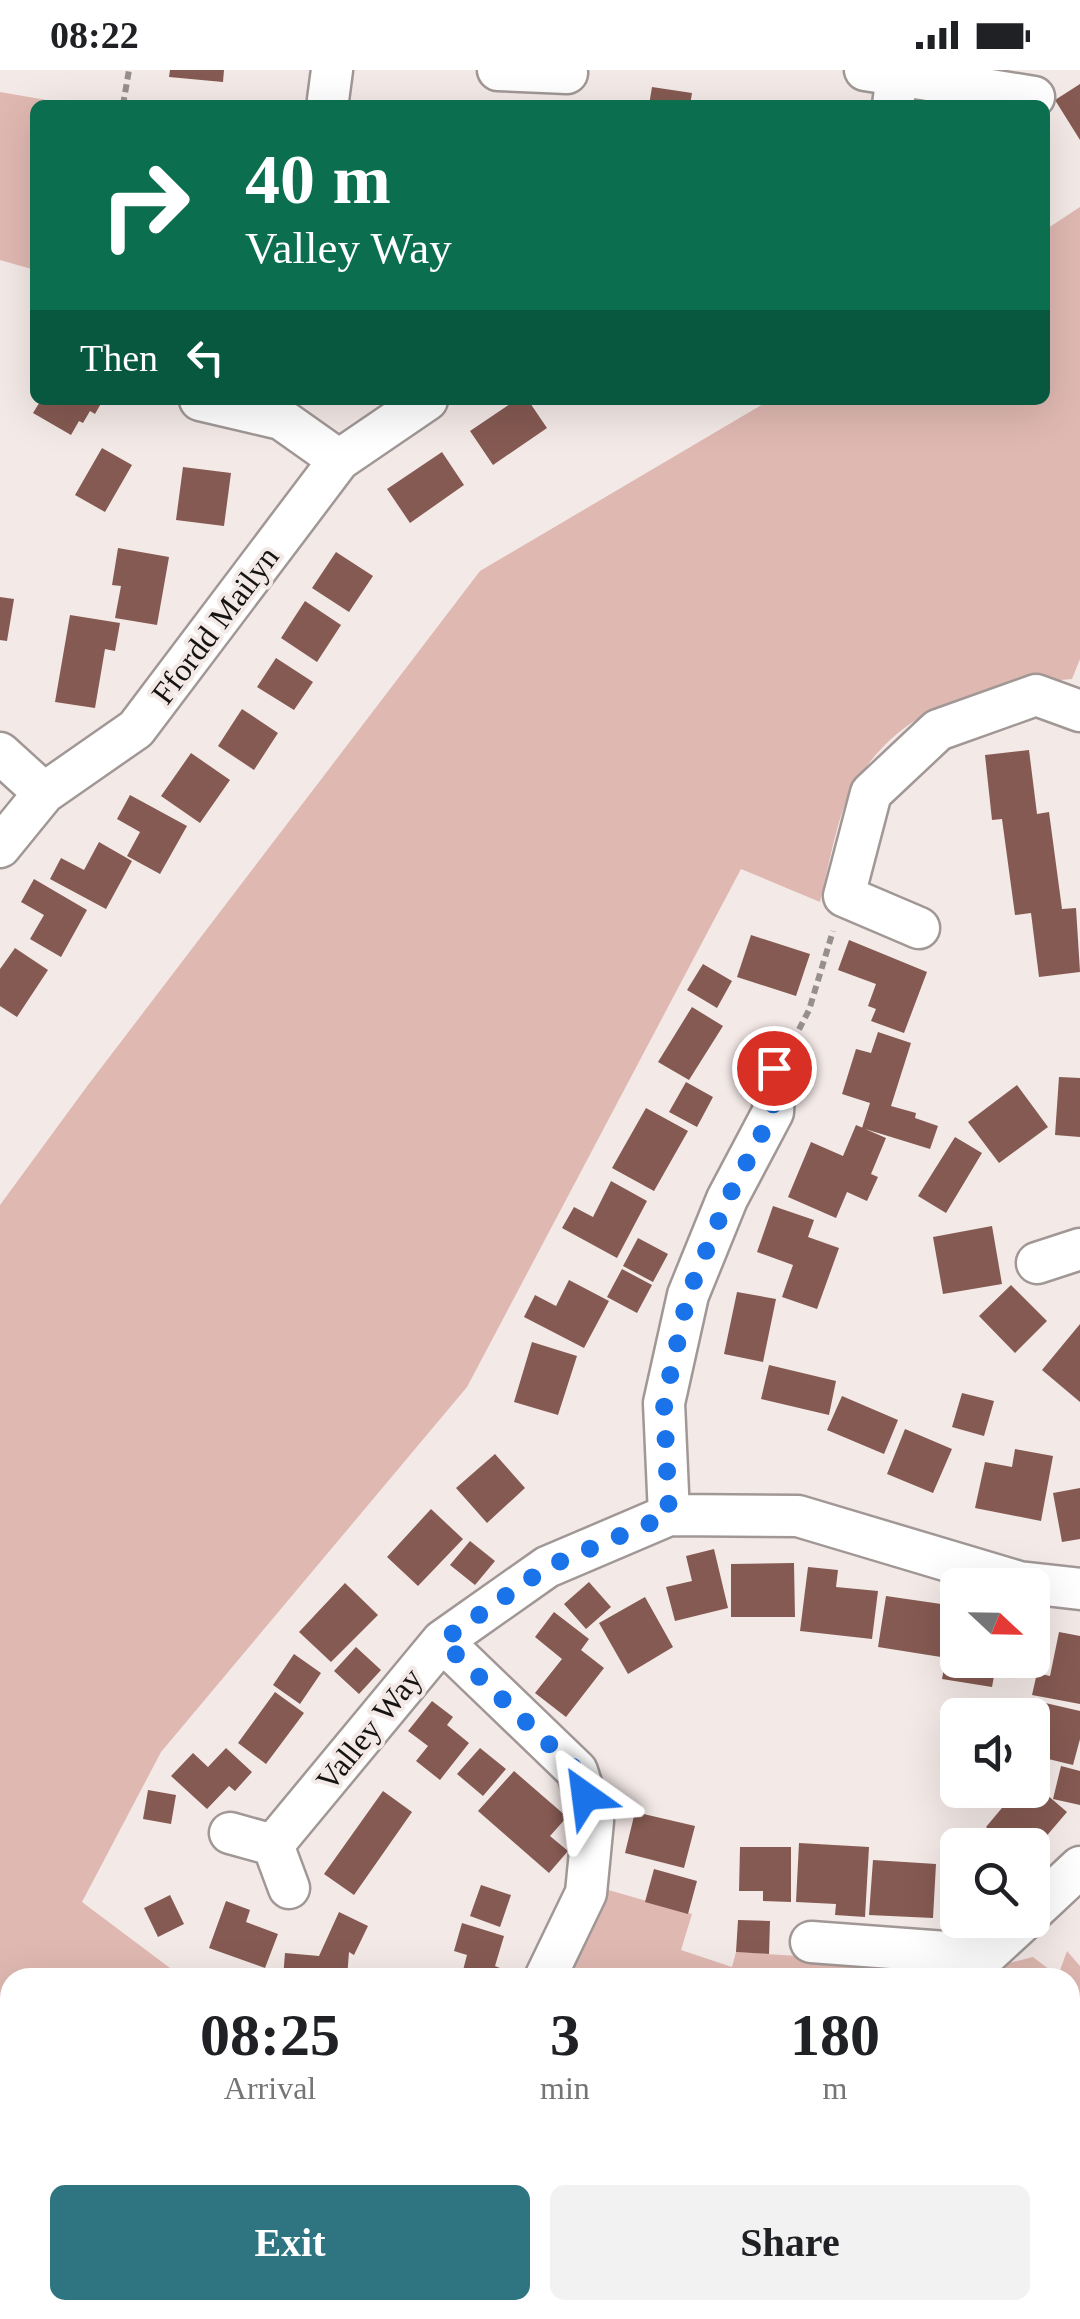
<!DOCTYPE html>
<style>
body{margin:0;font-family:Georgia,serif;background:#f2f2f2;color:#202124;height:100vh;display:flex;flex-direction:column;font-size:38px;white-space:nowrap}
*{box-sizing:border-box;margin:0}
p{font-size:32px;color:#757577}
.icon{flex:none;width:55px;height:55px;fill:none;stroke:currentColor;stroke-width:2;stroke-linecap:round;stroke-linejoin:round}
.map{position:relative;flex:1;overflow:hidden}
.drawer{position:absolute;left:0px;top:1898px;width:1080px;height:352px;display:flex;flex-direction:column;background:#fff;border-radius:30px 30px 0 0;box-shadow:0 10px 40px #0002}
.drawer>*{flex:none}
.banner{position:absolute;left:30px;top:30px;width:1020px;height:305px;border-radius:15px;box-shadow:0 10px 40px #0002;background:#0b6e4f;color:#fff;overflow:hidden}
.needle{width:65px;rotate:112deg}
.buttons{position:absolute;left:940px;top:1498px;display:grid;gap:20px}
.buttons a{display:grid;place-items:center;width:110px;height:110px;border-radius:15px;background:#fff;box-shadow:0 10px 40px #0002;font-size:50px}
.pin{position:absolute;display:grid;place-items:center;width:85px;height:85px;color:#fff;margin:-42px;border:5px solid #fff;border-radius:50%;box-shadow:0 2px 10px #0007}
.me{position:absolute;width:110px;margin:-55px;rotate:329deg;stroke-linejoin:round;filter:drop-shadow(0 0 8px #0008)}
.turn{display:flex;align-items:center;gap:35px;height:210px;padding:0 50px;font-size:45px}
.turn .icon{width:130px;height:130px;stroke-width:2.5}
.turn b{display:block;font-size:70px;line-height:85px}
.then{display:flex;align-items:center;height:95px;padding:0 50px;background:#0003;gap:20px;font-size:38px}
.eta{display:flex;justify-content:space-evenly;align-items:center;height:170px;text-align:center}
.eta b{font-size:60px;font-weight:700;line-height:70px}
.primary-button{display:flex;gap:20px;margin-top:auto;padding:20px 50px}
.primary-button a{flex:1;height:115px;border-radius:15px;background:#2e7581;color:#fff;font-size:40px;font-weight:700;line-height:115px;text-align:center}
.primary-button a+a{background:#f2f2f2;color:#202124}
.status{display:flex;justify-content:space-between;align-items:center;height:70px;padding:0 50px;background:#fff;direction:ltr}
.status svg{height:28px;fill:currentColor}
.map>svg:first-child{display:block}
</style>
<div class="status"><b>08:22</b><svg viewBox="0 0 49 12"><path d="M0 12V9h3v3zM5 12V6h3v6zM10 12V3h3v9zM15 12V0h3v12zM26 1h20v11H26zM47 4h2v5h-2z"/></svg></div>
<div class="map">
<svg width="1080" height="2249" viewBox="0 0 1080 2249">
<rect width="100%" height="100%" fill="#f3e9e7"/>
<path fill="#eedcd8" d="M541,2240H1070L1080,2249H538Z"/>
<path fill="#dfb8b1" d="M0,22L75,35H35V200L0,190Z
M1080,137V589L1072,609C980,616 899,633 851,721C838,744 827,803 820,832L741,799L467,1317L161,1682L82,1832L182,1907L10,1908V2028L0,2049V1135L88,1015L480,501L770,330H1045V160Z
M598,1817L692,1844L681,1880L732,1897L736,1882L990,1898L1033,1887L1058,1906L1067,1881L1080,1896V2009H1070V1908H553Z
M1070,2032H1080V2249H1016L1009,2246L1011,2240H1070Z"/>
<path fill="#855a52" d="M170,0H224L223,12L169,7Z
M1080,14V70L1055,30Z
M652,17L692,23L690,35H649Z
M41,330H103L95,344L90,341L83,353L79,351L71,365L33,343Z
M516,330H528L547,358L493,395L470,361Z
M102,378L132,395L105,442L75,425Z
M442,382L464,415L410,453L387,419Z
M183,397L231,403L224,456L176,450Z
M118,478L169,487L157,555L115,548L121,516L112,515Z
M336,482L373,506L349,542L312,518Z
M0,527L14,529L7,571L0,570Z
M305,531L341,555L317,592L281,568Z
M70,545L120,553L115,581L105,579L95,638L55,632Z
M276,588L313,612L294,640L257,617Z
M242,639L278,663L254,700L218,676Z
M1029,680L1037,744L1049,742L1062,839L1076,838L1080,902L1039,907L1031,843L1015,845L1002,749L992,750L985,685Z
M191,683L230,710L200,753L161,726Z
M130,725L187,756L160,804L127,786L140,762L117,749Z
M99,772L132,791L106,839L50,809L61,788L84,800Z
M34,809L87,840L61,887L30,869L44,845L21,832Z
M751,865L810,884L796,926L737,907Z
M849,870L927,902L904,963L871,951L876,939L868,936L876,914L838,900Z
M15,878L48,900L17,947L0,936V899Z
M703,894L732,911L717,938L687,920Z
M692,937L723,956L689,1010L658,992Z
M878,962L911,973L891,1036L916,1043L915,1048L938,1056L930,1079L862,1058L870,1033L842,1024L856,979L871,983Z
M1059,1007L1080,1008V1067L1055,1065Z
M686,1012L713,1027L697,1057L669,1042Z
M1017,1015L1048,1057L999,1093L968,1052Z
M646,1038L688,1061L654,1121L612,1098Z
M856,1055L886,1068L871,1104L878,1107L867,1131L847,1122L836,1148L788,1127L811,1072L843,1086Z
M955,1067L982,1083L946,1143L918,1126Z
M611,1111L647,1131L617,1188L562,1158L574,1137L593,1147Z
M773,1136L814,1150L808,1167L839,1178L817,1239L782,1227L793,1195L757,1182Z
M992,1156L1002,1214L943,1224L933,1167Z
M638,1168L668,1184L653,1212L623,1196Z
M622,1199L652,1215L637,1243L607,1227Z
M569,1210L609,1231L584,1278L524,1247L535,1225L556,1236Z
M1011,1215L1047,1251L1015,1283L979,1246Z
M737,1222L776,1229L763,1292L724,1284Z
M1080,1254V1332L1042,1300Z
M532,1272L577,1286L558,1345L514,1332Z
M769,1295L836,1311L829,1345L761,1329Z
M962,1323L994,1331L984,1366L952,1357Z
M842,1326L898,1350L884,1384L827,1360Z
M905,1359L952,1379L933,1423L887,1404Z
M1015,1379L1053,1386L1041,1451L975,1438L985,1392L1012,1397Z
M495,1384L525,1418L487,1453L456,1418Z
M1080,1418V1469L1062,1472L1053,1423Z
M431,1439L463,1469L418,1516L387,1487Z
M470,1471L495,1491L475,1515L450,1495Z
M714,1479L728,1538L675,1551L666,1517L692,1511L686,1486Z
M794,1493L795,1547H731V1494Z
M808,1497L838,1500L836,1517L878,1521L872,1569L800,1561Z
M589,1512L611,1537L586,1559L564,1534Z
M345,1513L378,1545L331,1592L299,1562Z
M886,1526L948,1535L941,1587L878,1577Z
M645,1527L673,1577L628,1604L599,1553Z
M554,1542L589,1569L581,1580L604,1598L566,1647L535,1623L562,1589L535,1567Z
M952,1555L958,1556V1590H997L992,1617L942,1609Z
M1059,1562L1080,1566V1634L1032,1625L1037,1603L1050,1606Z
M356,1577L381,1600L359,1624L334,1601Z
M294,1584L321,1603L300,1634L273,1615Z
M275,1622L304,1643L266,1694L238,1673Z
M432,1631L453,1647L447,1655L469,1673L440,1710L416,1691L428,1676L408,1661Z
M1041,1632L1080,1641V1669L1073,1695L1032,1685V1667Z
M226,1678L252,1702L235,1721L229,1716L207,1739L171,1706L193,1683L208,1697Z
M480,1678L506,1699L483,1726L457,1704Z
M1061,1696L1080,1701V1735L1053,1729Z
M514,1701L567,1747L550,1766L568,1781L549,1803L478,1741Z
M1032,1712L1067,1742L1032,1783V1775H1007L986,1757L1017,1720H1032Z
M148,1720L176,1725L171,1754L143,1749Z
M383,1721L412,1742L354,1825L324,1804Z
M635,1742L695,1756L684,1798L625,1783Z
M978,1758L997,1775H963Z
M799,1773L869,1777L865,1847L835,1845L836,1834L796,1832Z
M740,1777H791V1832L763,1831V1821H739Z
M873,1790L936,1794L933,1848L869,1845Z
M654,1799L697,1811L688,1844L645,1832Z
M481,1815L511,1825L500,1857L470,1846Z
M170,1825L184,1854L158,1867L144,1838Z
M226,1831L250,1840L246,1852L278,1864L265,1898L209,1878Z
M339,1842L368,1856L354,1885L349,1882L347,1908H283L285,1883L319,1886Z
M738,1850L770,1851L769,1884L736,1882Z
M462,1853L504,1866L495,1896L505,1900L502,1908H461L467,1885L454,1881Z
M65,2240H109L112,2249H69Z"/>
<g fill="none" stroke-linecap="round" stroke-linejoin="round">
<g stroke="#a19896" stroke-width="45">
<path id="minor" d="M498,0L567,3
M865,0L897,5L893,35
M897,5L1034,27
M328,30L332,0
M200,330L281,349L339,390
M0,683L44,723
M0,777L44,723L136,659L339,390L427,330
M919,858L844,826L871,723L938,660L1036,625L1080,641
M1037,1193L1080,1179
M669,1445L664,1333L688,1225L727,1129L773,1042L775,998
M442,1571L577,1701L593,1751L586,1823L545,1908
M230,1763L273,1775
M289,1818L273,1775L442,1571L547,1497L669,1445L798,1446L1019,1512L1080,1519
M1032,1842L1080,1797
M811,1872L986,1885L1024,1850
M1070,2024L1080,2023
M206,2240L210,2249
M761,2240L789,2249
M856,2249L858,2240"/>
</g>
<path stroke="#968f8e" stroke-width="6" stroke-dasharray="8 5" stroke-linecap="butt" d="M123,35L129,0
M793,971L809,940L833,861
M0,1998L1,1995
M891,2244L954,2249"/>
<use href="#minor" stroke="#fff" stroke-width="40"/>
</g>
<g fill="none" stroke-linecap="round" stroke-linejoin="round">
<path stroke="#1a73e8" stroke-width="18" stroke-dasharray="0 32.4" d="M585,1726L577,1701L442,1571L547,1497L669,1445L664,1333L688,1225L727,1130L773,1042L774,998"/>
</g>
<g text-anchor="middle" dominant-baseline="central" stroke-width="8" stroke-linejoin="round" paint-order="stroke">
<g font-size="32" fill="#161313" stroke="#f3e9e7">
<text transform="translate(215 555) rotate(-53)">Ffordd Mailyn</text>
<text transform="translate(369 1659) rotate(-51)">Valley Way</text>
</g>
</g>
</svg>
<div class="buttons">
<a><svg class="needle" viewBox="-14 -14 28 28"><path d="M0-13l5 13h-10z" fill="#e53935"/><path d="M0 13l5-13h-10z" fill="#757577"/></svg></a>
<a><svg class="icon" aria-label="sound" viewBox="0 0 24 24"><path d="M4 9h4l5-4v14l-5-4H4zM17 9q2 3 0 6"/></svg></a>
<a><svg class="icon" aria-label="search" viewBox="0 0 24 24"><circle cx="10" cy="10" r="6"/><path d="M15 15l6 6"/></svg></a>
</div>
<div class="pin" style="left:774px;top:998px;background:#d93025"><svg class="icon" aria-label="arrive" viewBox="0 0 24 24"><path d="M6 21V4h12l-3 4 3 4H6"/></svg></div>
<svg class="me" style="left:585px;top:1726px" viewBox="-20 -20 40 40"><path d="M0-17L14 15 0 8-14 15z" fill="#1a73e8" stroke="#fff" stroke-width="4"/></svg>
<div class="banner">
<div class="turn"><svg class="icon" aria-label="right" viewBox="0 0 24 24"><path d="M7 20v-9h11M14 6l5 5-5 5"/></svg><div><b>40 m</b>Valley Way</div></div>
<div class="then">Then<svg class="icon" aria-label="left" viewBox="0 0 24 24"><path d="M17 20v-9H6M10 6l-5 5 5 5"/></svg></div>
</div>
<section class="drawer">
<div class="eta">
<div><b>08:25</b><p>Arrival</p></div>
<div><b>3</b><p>min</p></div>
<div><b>180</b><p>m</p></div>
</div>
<div class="primary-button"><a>Exit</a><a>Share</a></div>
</section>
</div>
